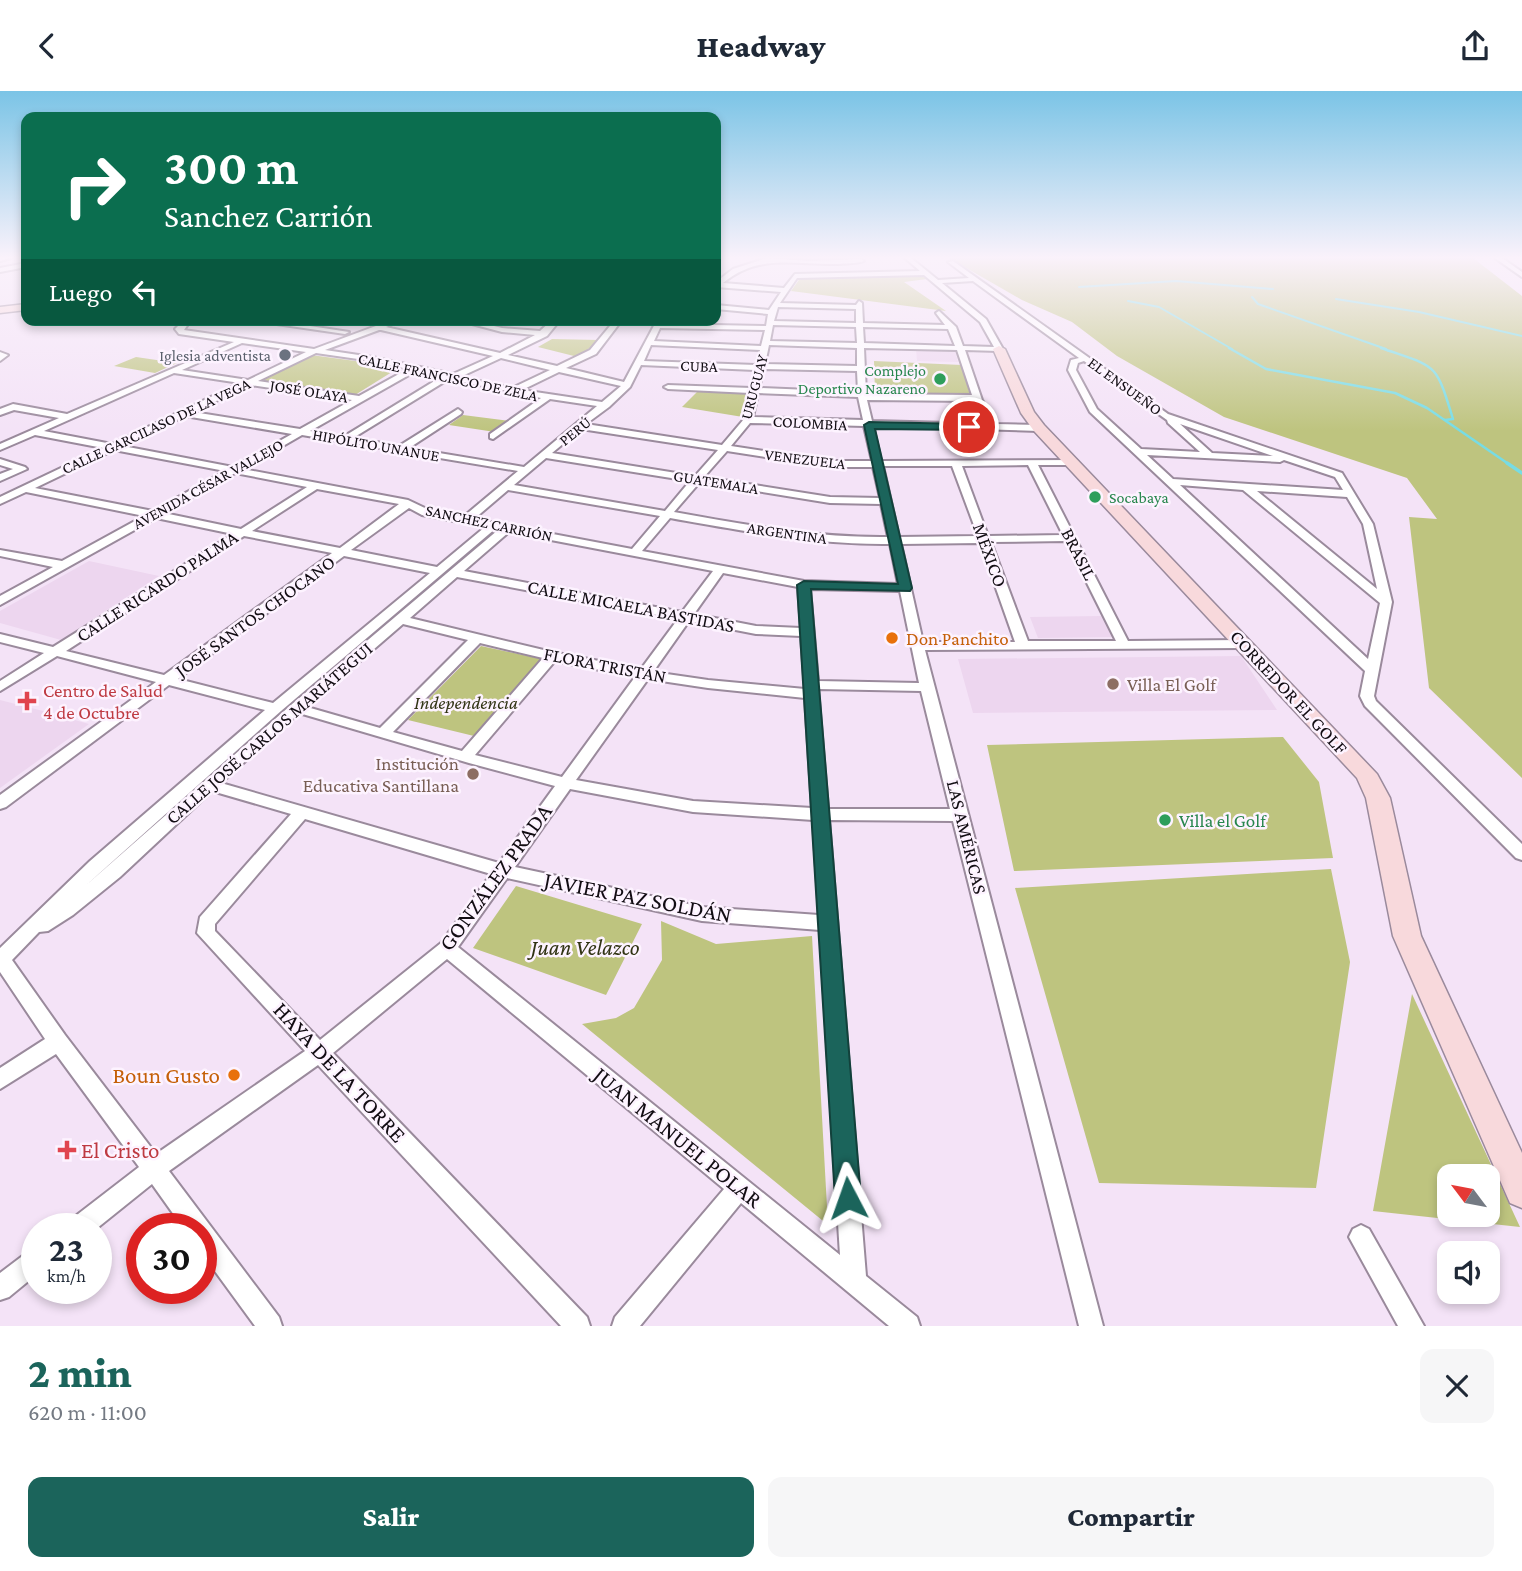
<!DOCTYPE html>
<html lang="es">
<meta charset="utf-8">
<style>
body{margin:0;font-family:"Crimson Pro",serif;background:#f6f6f7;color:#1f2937;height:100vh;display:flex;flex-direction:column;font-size:26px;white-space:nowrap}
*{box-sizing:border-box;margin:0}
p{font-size:23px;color:#747a83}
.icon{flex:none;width:38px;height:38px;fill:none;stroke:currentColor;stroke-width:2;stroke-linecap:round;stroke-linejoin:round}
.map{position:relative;height:1235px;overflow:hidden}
.side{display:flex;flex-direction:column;background:#fff;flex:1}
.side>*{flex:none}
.banner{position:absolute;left:21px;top:21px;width:700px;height:214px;border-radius:14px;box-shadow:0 4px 10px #0003;background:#0b6e4f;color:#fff;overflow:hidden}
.needle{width:46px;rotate:302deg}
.fabs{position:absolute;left:1437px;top:1073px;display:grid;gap:14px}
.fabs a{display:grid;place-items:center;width:63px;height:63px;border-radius:14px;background:#fff;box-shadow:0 4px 10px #0003;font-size:35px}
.speed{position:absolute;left:21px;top:1122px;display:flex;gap:14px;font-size:35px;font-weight:700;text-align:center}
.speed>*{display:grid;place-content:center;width:91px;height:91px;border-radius:50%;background:#fff;box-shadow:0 4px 10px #0003;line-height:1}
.speed small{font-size:18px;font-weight:400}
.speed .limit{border:10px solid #d22;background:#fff;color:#111}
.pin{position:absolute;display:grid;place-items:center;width:60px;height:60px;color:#fff;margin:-30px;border:4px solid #fff;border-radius:50%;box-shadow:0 2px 7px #0007}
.me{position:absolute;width:77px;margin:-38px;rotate:356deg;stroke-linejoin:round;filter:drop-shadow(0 0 5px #0008)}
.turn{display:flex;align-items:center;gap:24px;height:147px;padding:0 28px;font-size:32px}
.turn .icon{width:91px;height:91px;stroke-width:2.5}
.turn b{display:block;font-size:49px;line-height:60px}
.then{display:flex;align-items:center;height:66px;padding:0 28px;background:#0003;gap:14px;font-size:26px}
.round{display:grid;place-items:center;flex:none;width:74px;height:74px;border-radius:14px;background:#f6f6f7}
.summary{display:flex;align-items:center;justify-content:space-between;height:119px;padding:0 28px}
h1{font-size:42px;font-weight:800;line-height:52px;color:#1b645b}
.cta{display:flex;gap:14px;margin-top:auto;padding:14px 28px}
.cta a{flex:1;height:80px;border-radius:14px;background:#1b645b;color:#fff;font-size:28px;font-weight:800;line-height:80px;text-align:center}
.cta a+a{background:#f6f6f7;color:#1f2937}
header{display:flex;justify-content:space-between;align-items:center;height:91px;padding:0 28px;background:#fff;font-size:32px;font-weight:800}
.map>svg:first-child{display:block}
</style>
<header><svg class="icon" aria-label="back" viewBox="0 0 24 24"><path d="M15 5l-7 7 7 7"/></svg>Headway<svg class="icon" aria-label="share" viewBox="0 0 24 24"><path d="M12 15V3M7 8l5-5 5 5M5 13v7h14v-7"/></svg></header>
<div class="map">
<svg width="1522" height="1235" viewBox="0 0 1522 1235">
<rect width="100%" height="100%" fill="#f4e3f7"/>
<path fill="#edd6ef" d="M916,257L955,258L958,271L917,270Z
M89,470L159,485L61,549L0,532V520Z
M1101,525L1112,546L1038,547L1030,526Z
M1241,565L1277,619L973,622L958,568Z
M0,609L43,620L89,633L0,697Z"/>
<path fill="#bec47f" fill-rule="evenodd" d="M949,167H1473L1522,205V687L1429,597L1409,426L1437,428L1407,387L1224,326L1117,265L1072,231L1022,209Z
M920,184L927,188L904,191L946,220L791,200L801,186Z
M552,248L600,249L578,266L538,256Z
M311,264L400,276L355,304L258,289Z
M136,266L177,272L155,282L114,275Z
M874,270L962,274L970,304L875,302Z
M699,299L749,302L743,326L682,316Z
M463,324L510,330L495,341L449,334Z
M481,555L542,568L474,645L408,629Z
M1283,646L1319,691L1333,767L1014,780L987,654Z
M1331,778L1350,871L1316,1097L1099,1092L1015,797Z
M516,795L642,833L606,904L473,857Z
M661,830L716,853L812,845L828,1134L582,933L616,927L634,917L662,869Z
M1412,903L1520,1136L1373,1120ZM1488,1085V1124H1449V1085Z"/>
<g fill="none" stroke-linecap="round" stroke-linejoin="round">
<path stroke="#77dce4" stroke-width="2" d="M1079,196L1176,190L1273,198
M1252,206L1258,213L1386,258
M1336,208L1419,221L1522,245
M1128,210L1159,216L1232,258"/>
<path stroke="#77dce4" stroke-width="2.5" d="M1229,257L1266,278L1395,302L1427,317L1510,374
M1381,257C1438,277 1435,270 1453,328L1445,329"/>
<path stroke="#77dce4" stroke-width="3.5" d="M1507,372L1522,382"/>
<g stroke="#9a8a9c" stroke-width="4">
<path id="street" d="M0,167H11L0,170Z
M767,167L809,170L861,168L864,170C856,173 846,172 838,173C794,174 760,162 723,192L784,197L795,183L920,180L905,167H911L938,189L969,187L948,171L953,170L1168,323L1342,382L1373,433L1392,511L1374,605L1376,610L1522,753V769L1516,767L1365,615L1360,605L1365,580L1090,321L1068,279L1071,269L1079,267L973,190L942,192L986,228L1003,258L999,260L965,259L982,309L996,333L1039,334L1044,337L1039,340L873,335L881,370L1076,369L1078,371L1073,374H1038L1128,550L1242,549L1248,553L1242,557L925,559L1103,1235H1079L953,730L829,729L866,1185L917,1226L920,1235H889L741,1112L640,1235H612L615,1226L724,1098L447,868L333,962L587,1226L590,1235H561L318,974L169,1080L279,1226L282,1235H255L201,1161V1138H184L152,1093L96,1138H66L69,1130L139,1076L56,963L0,998V977L45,948L0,881V857L90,770L265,619L169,594L6,716L0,718V704L156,591L57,565L0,600V590L44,562L0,551V543L53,556L233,443L156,427L0,514V505L53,476L0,465V459L62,470L144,425L26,401L0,413V406L103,357L35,344L0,359V353L59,327L14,319L0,324V318L13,313L67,323L234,251L179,243L175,238L184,229H191L184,239L314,258L392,229H402L386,236L500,262L535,244L502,241L457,229H470L502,237L540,240L552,229H560L547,245L508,264L557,275L590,259L615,229H622L596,263L566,277L624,291L657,229H664L663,233L766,235L768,223L716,218V214L769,219L781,201L716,196V191L733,178ZM924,184L980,231L994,256L963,255L956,236L939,220L936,222L945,234L863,232L862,212L859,210L856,214L780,212L797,187ZM778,216L856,218V232L774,230ZM773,234L856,236L857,252L770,250ZM863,236L948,238L955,255L864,252ZM660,237L765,239L761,255L654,250ZM379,239H381L493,265L453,283L372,266L325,259ZM242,252L306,261L248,289L182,279ZM651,254L760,259L756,274L644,270ZM769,254L857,257V275L765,273ZM864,257L957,259L972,304L866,303ZM316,262L372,270L408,278L359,305L258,290ZM501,267L550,279L512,297L460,286ZM1084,270L1167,329L1168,332L1200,361L1141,358L1097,318L1076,279L1078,272ZM641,274L755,279L751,297L668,294L664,296L668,298L750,302L744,328L722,354L586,333L609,316L630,296ZM764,278L857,280L858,301L759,297ZM416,280L441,286L343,346L310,340ZM559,281L621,295L602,311L522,299ZM174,282L240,292L112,353L44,340ZM449,288L541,307L490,343V347L493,348L550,308L597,315L524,376L409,357L461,323L462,321L458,318L399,355L353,347ZM250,294L352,309L300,338L193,321ZM758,302L858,306L863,329L753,326ZM867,309L974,310L987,333L872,330ZM185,325L292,343L233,376L123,355ZM750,332L864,335L872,370H831L731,355ZM1180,333L1273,365L1212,362ZM581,338L718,359L695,385L552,362ZM302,344L518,380L463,426L429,419L408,409L243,378ZM114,359L225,380L153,420L35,397ZM727,360L831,376H873L880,407L830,406L704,386ZM1147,364L1280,371L1284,369L1335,386L1343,399L1173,388ZM546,367L690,390L665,420L514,394ZM1028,374L1063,444L988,445L962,375ZM883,375H952L978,445L899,446ZM235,382L307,396L241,438L164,422ZM700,391L830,412L881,413L888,446C816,447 746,434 674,421ZM1180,394L1243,399L1380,512L1368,568ZM317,398L399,413L340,457L252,440ZM508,399L660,425L632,458L474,428ZM1257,400L1347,406L1363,433L1377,498ZM409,417L422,424L485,436L437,476L351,459ZM670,427C743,440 815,454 890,453L898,493L804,490L642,460ZM495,438L498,439L291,614L84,796L281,620ZM509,441L713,480L682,521L464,480ZM244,445L332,462L164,584L66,560ZM1066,450L1116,550H1028L991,451ZM980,452L1015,551H923L901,453ZM344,465L430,482L273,612L178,588ZM723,482L798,496L801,537L756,535L694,523ZM457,486L678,528L641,578L552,561L410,527ZM810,498L900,500L919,592L818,590ZM689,530L756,543L801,545L805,598L708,589L653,581ZM403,533L468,549L380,637L307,616ZM480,552L543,567L462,660L393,641ZM555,570L635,586L562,686L475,664ZM648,588L708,597L805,607L812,717L693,710L576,689ZM818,598L921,600L950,718H828ZM299,622L469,672L555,695L499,772L221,692ZM570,698L693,721L813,729L819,824L702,816L515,776ZM212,700L291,723L200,826L197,842L305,960L156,1063L65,944L12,869L39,841L48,840L73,824L120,786ZM305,728L491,783L441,852L320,949L215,840V833ZM507,787L702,830L820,839L840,1164L458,856Z
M1495,167H1502L1522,181V186Z
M26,172V176L0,181V177Z
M249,229H271L349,241L345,243Z
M0,261L8,264L0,270Z
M0,368L25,376L27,378L0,390V383L13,378L0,374Z
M1361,1134L1369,1138L1424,1235H1398L1349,1146L1353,1138Z
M37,1156V1183L9,1206L0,1209V1182L29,1160Z"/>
</g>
<g stroke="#9a8a9c" stroke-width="3">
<path id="secondary" d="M26,213V219L0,222V216Z
M999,255L1005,258L1034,321L1044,334L1377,683L1390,707L1421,845L1522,1062V1117L1510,1112L1393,845L1366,707L1357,687L1034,340L1021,322L993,258Z"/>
</g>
<use href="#street" fill="#fff" fill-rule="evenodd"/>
<use href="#secondary" fill="#f8d9dc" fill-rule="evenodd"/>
</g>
<linearGradient id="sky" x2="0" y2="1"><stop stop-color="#7bc4e6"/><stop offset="0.49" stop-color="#faf2fb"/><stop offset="1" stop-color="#faf2fb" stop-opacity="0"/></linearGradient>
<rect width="1522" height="340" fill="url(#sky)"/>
<path fill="#1b645b" stroke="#12413b" stroke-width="2" d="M869,331L969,333L974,336L969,339L875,338L912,497L910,500L811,498L861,1107L857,1117L848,1120L839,1117L835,1107L797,494L804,490L898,493L864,334Z"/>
<circle fill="#6b7280" stroke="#fdf3ff" stroke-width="2.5" cx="285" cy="264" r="7"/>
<g fill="#2e9e5b" stroke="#fdf3ff" stroke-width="2.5">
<circle cx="940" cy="288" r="7"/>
<circle cx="1095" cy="406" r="7"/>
<circle cx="1165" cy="729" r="7"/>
</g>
<g fill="#e8710a" stroke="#fdf3ff" stroke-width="2.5">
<circle cx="892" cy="547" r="7"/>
<circle cx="234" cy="984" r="7"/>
</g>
<g fill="#8d6e63" stroke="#fdf3ff" stroke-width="2.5">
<circle cx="1113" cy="593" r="7"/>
<circle cx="473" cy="683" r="7"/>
</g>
<g fill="#e0444e" stroke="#fdf3ff" stroke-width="2.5">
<path d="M23.5 599.5h7v7h7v7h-7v7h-7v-7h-7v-7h7z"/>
<path d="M63.5 1048.5h7v7h7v7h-7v7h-7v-7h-7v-7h7z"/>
</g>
<g text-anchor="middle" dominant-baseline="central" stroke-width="5" stroke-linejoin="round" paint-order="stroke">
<g font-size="16" fill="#5b616d" stroke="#fdf3ff" text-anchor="end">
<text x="271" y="264">Iglesia adventista</text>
</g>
<g font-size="16" fill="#120d13" stroke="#fdf3ff">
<text transform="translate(699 275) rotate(2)">CUBA</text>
<text transform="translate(448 286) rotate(12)">CALLE FRANCISCO DE ZELA</text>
<text transform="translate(1125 295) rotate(36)">EL ENSUEÑO</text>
<text transform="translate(754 296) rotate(-75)">URUGUAY</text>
<text transform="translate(309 300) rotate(9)">JOSÉ OLAYA</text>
<text transform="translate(810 332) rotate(3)">COLOMBIA</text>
<text transform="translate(156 335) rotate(-25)">CALLE GARCILASO DE LA VEGA</text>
<text transform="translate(575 340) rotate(-39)">PERÚ</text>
<text transform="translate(376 354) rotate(10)">HIPÓLITO UNANUE</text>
<text transform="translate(805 368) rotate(7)">VENEZUELA</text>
<text transform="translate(716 391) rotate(9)">GUATEMALA</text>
<text transform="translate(208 393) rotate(-29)">AVENIDA CÉSAR VALLEJO</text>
<text transform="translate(489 432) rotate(12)">SANCHEZ CARRIÓN</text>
<text transform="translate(787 442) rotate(8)">ARGENTINA</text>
</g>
<g font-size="16" fill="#27864d" stroke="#fdf3ff" text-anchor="end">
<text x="926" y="279">Complejo<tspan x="926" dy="18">Deportivo Nazareno</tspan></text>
<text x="1109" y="406" text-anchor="start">Socabaya</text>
</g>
<g font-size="19" fill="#120d13" stroke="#fdf3ff">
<text transform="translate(1079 463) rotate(63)">BRASIL</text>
<text transform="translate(990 464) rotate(70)">MÉXICO</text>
<text transform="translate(157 495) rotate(-33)">CALLE RICARDO PALMA</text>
<text transform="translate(631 515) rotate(11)">CALLE MICAELA BASTIDAS</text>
<text transform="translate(255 525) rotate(-36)">JOSÉ SANTOS CHOCANO</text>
<text transform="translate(605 574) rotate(11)">FLORA TRISTÁN</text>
<text transform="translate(1289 601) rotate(47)">CORREDOR EL GOLF</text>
<text transform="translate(269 642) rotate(-41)">CALLE JOSÉ CARLOS MARIÁTEGUI</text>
<text transform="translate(967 746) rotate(76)">LAS AMÉRICAS</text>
</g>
<g font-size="19" fill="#c56008" stroke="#fdf3ff" text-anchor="start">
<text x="906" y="547">Don Panchito</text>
</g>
<g font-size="19" fill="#785e54" stroke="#fdf3ff" text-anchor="start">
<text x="1127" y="593">Villa El Golf</text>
<text x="459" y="672" text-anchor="end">Institución<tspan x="459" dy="22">Educativa Santillana</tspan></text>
</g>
<g font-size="19" fill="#be3a42" stroke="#fdf3ff" text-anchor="start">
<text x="43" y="599">Centro de Salud<tspan x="43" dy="22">4 de Octubre</tspan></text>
</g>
<g font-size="19" font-style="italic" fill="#303313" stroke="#fdf3ff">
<text x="466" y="611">Independencia</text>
</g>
<g font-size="19" fill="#27864d" stroke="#fdf3ff" text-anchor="start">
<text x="1179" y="729">Villa el Golf</text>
</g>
<g font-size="23" fill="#120d13" stroke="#fdf3ff">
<text transform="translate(495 786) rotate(-54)">GONZÁLEZ PRADA</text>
<text transform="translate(638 806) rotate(11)">JAVIER PAZ SOLDÁN</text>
<text transform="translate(340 981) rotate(47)">HAYA DE LA TORRE</text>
<text transform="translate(678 1046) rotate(39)">JUAN MANUEL POLAR</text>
</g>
<g font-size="23" font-style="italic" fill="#303313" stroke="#fdf3ff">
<text x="585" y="856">Juan Velazco</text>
</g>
<g font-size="23" fill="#c56008" stroke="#fdf3ff" text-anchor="end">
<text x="220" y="984">Boun Gusto</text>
</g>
<g font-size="23" fill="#be3a42" stroke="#fdf3ff" text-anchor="start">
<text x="81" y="1059">El Cristo</text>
</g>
</g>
</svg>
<div class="fabs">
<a><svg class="needle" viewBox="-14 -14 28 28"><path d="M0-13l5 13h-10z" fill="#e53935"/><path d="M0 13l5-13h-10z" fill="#747a83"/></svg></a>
<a><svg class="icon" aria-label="sound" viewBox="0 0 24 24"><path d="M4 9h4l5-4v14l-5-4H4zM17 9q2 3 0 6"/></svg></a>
</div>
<div class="speed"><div>23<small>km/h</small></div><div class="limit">30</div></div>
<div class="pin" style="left:969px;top:336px;background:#d93025"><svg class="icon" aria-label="arrive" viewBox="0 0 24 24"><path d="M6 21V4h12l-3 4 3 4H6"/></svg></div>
<svg class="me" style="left:848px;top:1107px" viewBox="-20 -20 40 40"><path d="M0-17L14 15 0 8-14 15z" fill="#1b645b" stroke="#fff" stroke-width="4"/></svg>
<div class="banner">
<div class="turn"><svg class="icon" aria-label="right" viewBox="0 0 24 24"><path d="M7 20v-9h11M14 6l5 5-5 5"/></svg><div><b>300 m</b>Sanchez Carrión</div></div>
<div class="then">Luego<svg class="icon" aria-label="left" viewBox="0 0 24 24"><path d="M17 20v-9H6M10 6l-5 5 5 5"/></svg></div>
</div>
</div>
<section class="side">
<div class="summary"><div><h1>2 min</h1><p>620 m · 11:00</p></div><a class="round"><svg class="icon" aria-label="close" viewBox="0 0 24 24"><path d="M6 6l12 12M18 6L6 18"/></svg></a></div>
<div class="cta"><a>Salir</a><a>Compartir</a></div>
</section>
